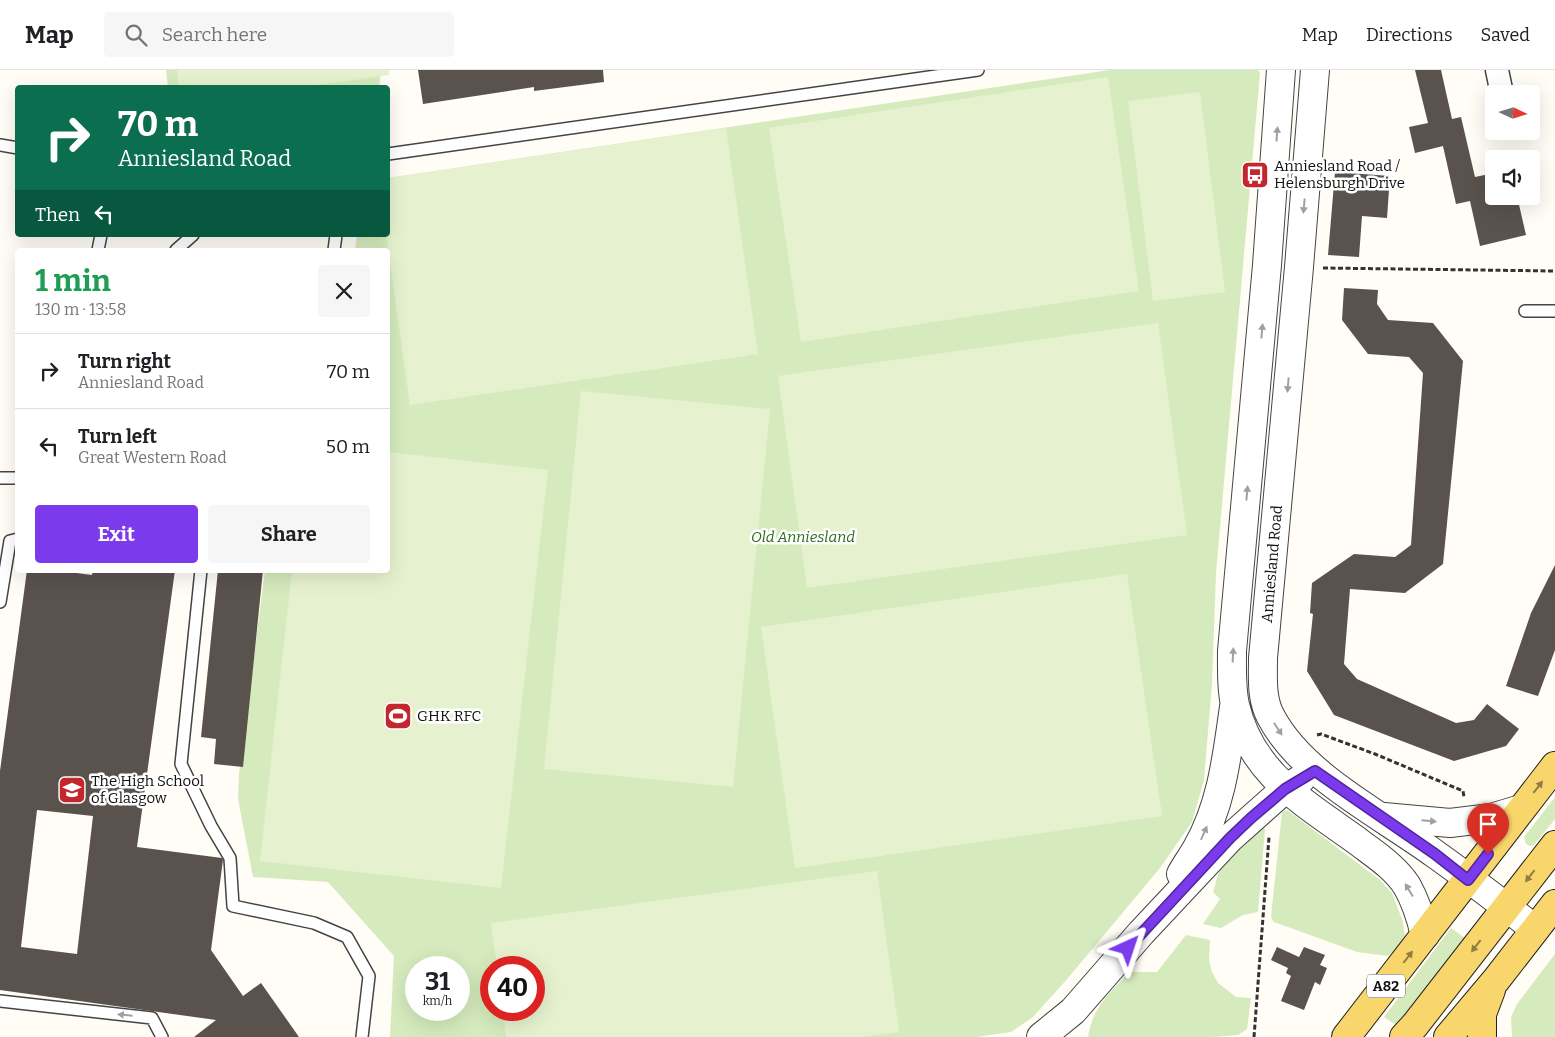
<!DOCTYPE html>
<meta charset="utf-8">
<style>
body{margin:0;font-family:Bitter,serif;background:#f6f6f6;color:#202124;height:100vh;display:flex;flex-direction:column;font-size:19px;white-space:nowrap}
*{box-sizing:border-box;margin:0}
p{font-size:16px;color:#757577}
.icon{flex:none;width:28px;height:28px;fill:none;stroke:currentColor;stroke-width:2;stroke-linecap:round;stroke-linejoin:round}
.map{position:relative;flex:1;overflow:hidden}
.panel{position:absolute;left:15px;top:178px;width:375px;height:325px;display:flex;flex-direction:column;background:#fff;border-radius:5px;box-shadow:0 5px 20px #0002}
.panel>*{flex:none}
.banner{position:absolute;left:15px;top:15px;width:375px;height:152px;border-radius:5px;box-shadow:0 5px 20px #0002;background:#0b6e4f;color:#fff;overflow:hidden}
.needle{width:32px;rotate:94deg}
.tools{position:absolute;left:1485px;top:15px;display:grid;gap:10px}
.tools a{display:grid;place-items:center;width:55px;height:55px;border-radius:5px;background:#fff;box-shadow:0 5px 20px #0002;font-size:25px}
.speed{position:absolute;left:405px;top:886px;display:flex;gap:10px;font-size:25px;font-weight:700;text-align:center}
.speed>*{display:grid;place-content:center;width:65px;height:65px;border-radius:50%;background:#fff;box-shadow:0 5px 20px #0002;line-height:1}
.speed small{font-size:12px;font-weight:400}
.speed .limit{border:8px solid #d22;background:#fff;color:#111}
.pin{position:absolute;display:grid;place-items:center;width:42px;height:42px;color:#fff;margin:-51px -21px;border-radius:50% 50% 50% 0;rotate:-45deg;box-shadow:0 0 5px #0007}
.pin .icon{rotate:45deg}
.me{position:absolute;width:55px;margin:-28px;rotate:42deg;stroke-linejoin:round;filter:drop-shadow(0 0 4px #0008)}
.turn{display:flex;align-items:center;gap:18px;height:105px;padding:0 20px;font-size:22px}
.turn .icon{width:65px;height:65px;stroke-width:2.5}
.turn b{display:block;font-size:35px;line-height:42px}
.then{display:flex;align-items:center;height:48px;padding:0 20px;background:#0003;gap:10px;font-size:19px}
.round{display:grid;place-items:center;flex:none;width:52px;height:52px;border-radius:5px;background:#f6f6f6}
.summary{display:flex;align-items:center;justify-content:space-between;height:85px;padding:0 20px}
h1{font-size:30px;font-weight:700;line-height:38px;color:#1e9e55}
.action{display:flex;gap:10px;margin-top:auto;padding:10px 20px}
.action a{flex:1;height:58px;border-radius:5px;background:#7c3aed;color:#fff;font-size:20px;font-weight:700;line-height:58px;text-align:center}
.action a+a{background:#f6f6f6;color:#202124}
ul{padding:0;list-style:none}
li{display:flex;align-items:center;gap:15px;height:75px;padding:0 20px;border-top:1px solid #e0e0e0}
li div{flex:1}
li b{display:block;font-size:19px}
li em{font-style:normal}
header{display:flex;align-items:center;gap:30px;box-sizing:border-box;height:70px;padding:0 25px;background:#fff;border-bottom:1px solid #e0e0e0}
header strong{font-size:24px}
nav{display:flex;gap:28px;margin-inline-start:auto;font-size:18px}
.search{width:350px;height:45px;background:#f6f6f6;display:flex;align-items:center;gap:12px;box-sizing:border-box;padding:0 18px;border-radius:5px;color:#757577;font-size:19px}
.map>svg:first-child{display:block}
</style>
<header>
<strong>Map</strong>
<div class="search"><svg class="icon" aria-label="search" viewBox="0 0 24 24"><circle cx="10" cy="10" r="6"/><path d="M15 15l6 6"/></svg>Search here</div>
<nav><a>Map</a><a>Directions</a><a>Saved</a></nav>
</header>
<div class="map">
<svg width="1555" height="967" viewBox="0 0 1555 967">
<rect width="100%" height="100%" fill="#fffdf5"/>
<path fill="#d5ebbd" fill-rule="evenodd" d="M166,0H381L379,18L168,17Z
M1110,0H1258L1260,3L1216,503L1212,614L1204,710L1192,752L1160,798L1068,908L1033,947L1011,962L977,967H390L394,886L328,812L253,807L238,729L239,704L265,500H388V180H355L357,165H388V108ZM416,898H459V940H416ZM491,898H534V940H491Z
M1555,727V749L1534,775L1530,776L1526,774L1524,767Z
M1287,740L1380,810L1392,823L1403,852L1405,866L1400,876L1388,886L1357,882L1274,852L1271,847L1282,742Z
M1262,754L1265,759L1258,842L1243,845L1221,858L1203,854L1220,829L1213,822L1219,802L1228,789Z
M1451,858L1465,868L1396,955L1384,947Z
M1186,865L1210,870L1209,890L1212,902L1218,913L1236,927L1251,928L1247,959L1238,965L1214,967H1088C1093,936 1109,924 1129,902H1157Z
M1555,884V967H1512L1511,947L1517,934Z"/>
<path fill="#e6f2cf" d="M177,0H389V5L298,18H179Z
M1108,7L1139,221L801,272L769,58Z
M1200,22L1225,222L1153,231L1128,31Z
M726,58L758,284L410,335L386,165H388V108Z
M1158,253L1187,465L807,518L778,306Z
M581,321L770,339L733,717L544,699Z
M388,382L548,400L501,818L260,791L292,500H388Z
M1127,504L1162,746L795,798L761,557Z
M877,801L899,962L862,967H506L503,940H534V898L497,897L491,853Z"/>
<path fill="#5a524d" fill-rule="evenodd" d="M418,0H603L604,12L534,21V17L423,34Z
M1415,0H1441L1452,49L1461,47L1475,107L1494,103V126H1517L1526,165L1480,176L1470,131L1456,134L1443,76L1415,83L1409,57L1428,53Z
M1335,102L1390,106L1387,148L1362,146L1359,187L1328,185Z
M1344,218L1378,220L1377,234L1388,250L1433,253L1463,291L1443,494L1405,523L1350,519L1344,594L1357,609L1456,653L1474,650L1487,634L1519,659L1506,676L1454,691L1334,645L1307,601L1313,544L1310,543L1312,513L1354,484L1395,487L1411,475L1423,303L1409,287L1368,284L1342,250Z
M1555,495V580L1538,626L1506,616L1531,543Z
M27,500H53L92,505L93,500H175L137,777L222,788L223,790L211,880L243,926L261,913L299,967H194L216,950L0,920V701ZM37,740L93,746L77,884L21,877Z
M218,500H263L243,697L214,694L216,669L201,667Z
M1277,877L1299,887L1304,877L1325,885L1320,895L1327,898L1320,915L1315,912L1304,940L1281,931L1291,906L1286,903L1288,898L1271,890Z"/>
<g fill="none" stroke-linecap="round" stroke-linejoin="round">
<g stroke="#444" stroke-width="14">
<path id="service" d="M0,75L18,78
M388,84L978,0
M98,180L101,165
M176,180L193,165
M334,180L336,165
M1525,241H1555
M0,408H18
M201,500L181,694L211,756L230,788L233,836L314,853L347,867L369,906L362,967
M0,532L10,471L18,469
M0,931L152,948L162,967"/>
</g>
<g stroke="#444" stroke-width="25">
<path id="minor" d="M1497,0L1502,24"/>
</g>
<g stroke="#444" stroke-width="30">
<path id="tertiary" d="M1281,0L1267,195L1232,581C1232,599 1231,617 1235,635C1251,703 1303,732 1356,770C1374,784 1394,796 1407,816C1416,832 1421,848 1425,865
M1315,0L1299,197L1263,588C1263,608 1261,629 1271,647C1302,706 1382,745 1435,784C1469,808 1502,834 1535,859
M1384,747L1450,753L1491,748L1521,739
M1181,804C1186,795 1192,787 1197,778C1222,735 1227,685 1234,637
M1041,967L1073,941L1141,863L1230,768L1285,719L1301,709"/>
</g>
<g stroke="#222" stroke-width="30">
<path id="primary" d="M1346,967L1555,696
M1404,967L1415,955L1555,775
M1448,967L1496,910L1555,834
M1482,967V944L1491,920"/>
</g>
<path stroke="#333" stroke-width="3" stroke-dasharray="5 2.5" stroke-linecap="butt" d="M1323,198L1555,201
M1317,665L1321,664L1375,684L1463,721L1464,727
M1254,967L1269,767"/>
<use href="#service" stroke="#fff" stroke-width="11"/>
<use href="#minor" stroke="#fff" stroke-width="22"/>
<use href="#tertiary" stroke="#fff" stroke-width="28"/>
<use href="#primary" stroke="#f9d66b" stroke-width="28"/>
</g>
<defs><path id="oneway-solid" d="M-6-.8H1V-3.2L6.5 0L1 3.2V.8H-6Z" transform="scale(1.25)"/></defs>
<g fill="#a0a0a0">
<use href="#oneway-solid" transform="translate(1277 64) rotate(-86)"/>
<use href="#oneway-solid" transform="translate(1304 136) rotate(95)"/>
<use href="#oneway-solid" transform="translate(1262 261) rotate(-85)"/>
<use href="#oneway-solid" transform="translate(1288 315) rotate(95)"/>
<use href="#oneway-solid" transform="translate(1247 423) rotate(-85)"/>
<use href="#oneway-solid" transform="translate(1233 585) rotate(-87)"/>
<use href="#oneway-solid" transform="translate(1278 659) rotate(57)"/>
<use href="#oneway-solid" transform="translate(1429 751) rotate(5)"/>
<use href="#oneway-solid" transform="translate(1204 763) rotate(-66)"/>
<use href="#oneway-solid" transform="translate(1409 820) rotate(-121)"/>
<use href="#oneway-solid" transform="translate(125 945) rotate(-174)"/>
</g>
<g fill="#917d42">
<use href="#oneway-solid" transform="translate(1538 717) rotate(-52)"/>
<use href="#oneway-solid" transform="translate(1530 806) rotate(128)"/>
<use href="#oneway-solid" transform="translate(1476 876) rotate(128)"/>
<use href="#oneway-solid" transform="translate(1408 887) rotate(-52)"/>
</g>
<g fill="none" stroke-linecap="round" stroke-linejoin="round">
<g stroke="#51269a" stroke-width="12">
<path id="route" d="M1128,878L1230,768L1251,748L1285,719L1315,701L1435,784L1468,810L1488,784"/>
</g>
<use href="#route" stroke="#7c3aed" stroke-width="9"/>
</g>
<defs>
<g id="bus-square" transform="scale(1.4375)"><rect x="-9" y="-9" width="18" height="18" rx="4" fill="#c4262e" stroke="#fff"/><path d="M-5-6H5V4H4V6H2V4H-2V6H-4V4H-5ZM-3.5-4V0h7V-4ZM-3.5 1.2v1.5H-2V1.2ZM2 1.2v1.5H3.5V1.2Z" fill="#fff"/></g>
<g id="stadium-square" transform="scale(1.4375)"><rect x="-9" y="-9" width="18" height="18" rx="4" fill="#c4262e" stroke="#fff"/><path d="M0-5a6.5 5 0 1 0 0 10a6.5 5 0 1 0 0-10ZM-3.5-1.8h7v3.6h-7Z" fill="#fff"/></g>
<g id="school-square" transform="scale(1.4375)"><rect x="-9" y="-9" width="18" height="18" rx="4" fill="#c4262e" stroke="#fff"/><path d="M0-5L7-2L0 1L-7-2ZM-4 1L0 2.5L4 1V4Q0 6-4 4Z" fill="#fff"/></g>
</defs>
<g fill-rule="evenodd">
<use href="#bus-square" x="1255" y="105"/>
<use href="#stadium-square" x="398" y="646"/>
<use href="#school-square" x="72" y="720"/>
</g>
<g text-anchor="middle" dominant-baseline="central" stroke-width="5" stroke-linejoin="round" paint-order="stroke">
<rect fill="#fff" stroke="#585858" stroke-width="1" x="1367" y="904.5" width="38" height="23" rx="4"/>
<g font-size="14" font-weight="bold" fill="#111">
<text x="1386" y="916">A82</text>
</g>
<g font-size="15" fill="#111" stroke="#fff" text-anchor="start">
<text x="1274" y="96">Anniesland Road /<tspan x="1274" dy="17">Helensburgh Drive</tspan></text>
<text x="417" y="646">GHK RFC</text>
<text x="91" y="711">The High School<tspan x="91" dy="17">of Glasgow</tspan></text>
</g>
<g font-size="15" font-style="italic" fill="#2f6b1f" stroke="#fff">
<text x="803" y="467">Old Anniesland</text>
</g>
<g font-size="15" fill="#111" stroke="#fff">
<text transform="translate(1272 494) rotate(-85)">Anniesland Road</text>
</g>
</g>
</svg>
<div class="tools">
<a><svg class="needle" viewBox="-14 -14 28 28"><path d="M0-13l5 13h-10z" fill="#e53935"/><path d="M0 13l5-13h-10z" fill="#757577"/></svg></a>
<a><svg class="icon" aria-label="sound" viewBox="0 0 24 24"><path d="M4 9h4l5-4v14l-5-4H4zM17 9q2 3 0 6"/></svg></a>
</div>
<div class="speed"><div>31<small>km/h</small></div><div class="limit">40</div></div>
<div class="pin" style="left:1488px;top:784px;background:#d93025"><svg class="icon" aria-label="arrive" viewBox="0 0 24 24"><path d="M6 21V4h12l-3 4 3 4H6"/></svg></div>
<svg class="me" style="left:1128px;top:878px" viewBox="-20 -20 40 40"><path d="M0-17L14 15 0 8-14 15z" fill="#7c3aed" stroke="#fff" stroke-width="4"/></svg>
<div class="banner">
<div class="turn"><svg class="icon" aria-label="right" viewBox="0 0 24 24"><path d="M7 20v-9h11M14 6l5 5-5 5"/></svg><div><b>70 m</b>Anniesland Road</div></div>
<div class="then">Then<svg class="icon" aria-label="left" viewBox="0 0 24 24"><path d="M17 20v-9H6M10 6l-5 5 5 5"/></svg></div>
</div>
<section class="panel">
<div class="summary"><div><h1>1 min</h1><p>130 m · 13:58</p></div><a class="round"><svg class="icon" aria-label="close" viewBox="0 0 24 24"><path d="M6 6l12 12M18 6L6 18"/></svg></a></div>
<ul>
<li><svg class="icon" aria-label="right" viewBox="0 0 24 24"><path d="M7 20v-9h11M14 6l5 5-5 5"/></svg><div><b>Turn right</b><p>Anniesland Road</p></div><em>70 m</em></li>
<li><svg class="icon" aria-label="left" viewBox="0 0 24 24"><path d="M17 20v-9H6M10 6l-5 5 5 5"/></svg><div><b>Turn left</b><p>Great Western Road</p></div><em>50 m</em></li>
</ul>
<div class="action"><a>Exit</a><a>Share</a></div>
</section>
</div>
